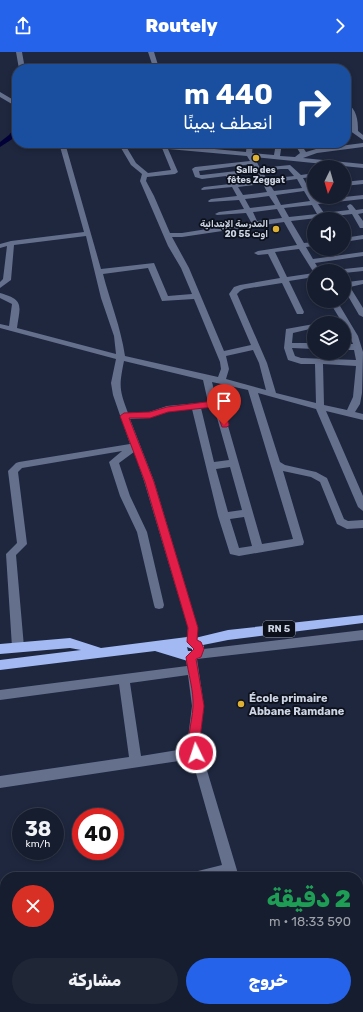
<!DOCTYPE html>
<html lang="ar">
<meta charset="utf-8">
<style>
body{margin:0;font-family:Rubik,Vazirmatn,sans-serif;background:#1f2636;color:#f1f3f6;direction:rtl;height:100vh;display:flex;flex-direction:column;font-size:15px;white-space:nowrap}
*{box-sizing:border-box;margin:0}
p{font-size:13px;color:#9ea2aa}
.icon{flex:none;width:22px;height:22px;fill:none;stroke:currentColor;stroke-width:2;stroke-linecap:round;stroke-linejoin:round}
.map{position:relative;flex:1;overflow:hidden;direction:ltr}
.sheet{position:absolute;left:0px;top:820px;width:363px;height:140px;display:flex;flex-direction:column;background:#161d2e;border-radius:16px 16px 0 0;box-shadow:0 2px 6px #0003,0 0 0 1px #353b4a;direction:rtl}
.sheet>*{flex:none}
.top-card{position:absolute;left:12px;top:12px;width:339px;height:84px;border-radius:16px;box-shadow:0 2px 6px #0003,0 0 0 1px #353b4a;direction:rtl;background:#1a4fa0;color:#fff;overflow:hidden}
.needle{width:26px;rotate:185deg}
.controls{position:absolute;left:307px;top:108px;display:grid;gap:8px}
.controls a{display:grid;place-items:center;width:44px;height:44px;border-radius:50%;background:#161d2e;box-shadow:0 2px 6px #0003,0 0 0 1px #353b4a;font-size:20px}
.speed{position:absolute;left:12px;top:756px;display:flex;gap:8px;font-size:20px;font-weight:700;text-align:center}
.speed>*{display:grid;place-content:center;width:52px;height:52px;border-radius:50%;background:#161d2e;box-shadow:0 2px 6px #0003,0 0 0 1px #353b4a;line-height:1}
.speed small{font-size:10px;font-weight:400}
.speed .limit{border:6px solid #d22;background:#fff;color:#111}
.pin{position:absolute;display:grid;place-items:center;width:34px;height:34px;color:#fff;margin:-41px -17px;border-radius:50% 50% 50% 0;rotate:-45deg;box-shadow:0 0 4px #0007}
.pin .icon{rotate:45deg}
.me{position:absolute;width:44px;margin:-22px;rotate:356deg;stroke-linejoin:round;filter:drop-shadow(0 0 3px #0008)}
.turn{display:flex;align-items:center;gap:14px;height:84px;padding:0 12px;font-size:18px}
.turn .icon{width:52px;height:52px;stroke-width:2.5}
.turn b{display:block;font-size:28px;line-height:34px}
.round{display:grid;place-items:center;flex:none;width:42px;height:42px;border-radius:21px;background:#1f2636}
.overview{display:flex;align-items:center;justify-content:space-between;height:68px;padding:0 12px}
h1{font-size:24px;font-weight:800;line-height:30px;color:#1e9e55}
.button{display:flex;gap:8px;margin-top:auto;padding:8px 12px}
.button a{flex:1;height:46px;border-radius:24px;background:#2563eb;color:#fff;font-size:16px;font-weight:800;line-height:46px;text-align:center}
.button a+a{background:#1f2636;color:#f1f3f6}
header{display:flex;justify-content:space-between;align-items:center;height:52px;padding:0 12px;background:#2563eb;color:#fff;font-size:18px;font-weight:800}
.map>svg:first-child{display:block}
</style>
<header><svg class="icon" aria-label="forward" viewBox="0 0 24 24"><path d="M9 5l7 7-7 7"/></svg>Routely<svg class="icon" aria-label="share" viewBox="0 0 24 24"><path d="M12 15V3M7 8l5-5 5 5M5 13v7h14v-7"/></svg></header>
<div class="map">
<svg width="363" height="960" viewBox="0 0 363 960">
<rect width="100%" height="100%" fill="#1e273e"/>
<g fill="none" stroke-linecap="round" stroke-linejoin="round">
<path fill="#020239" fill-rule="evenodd" d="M180,11L210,13L213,15L210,17L180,15L152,17L155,15Z
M14,77H17V84L0,95V90L9,83Z"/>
<path fill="#65708d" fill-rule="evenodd" d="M16,0H22L25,17H19Z
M148,0H154L158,13L151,17H143L152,12Z
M313,15L323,17H310Z
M0,40L17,50V55L0,45Z
M346,51C357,57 358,68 358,79L363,83V88L346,76V71L352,75C352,66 346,59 346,51Z
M59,91H65L101,217L154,211L168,244L192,242L181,216L168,194L140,129L142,122L131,113L121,96L122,92L151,91L246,100L247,91H253L252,101L274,103L276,91H282L280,104L295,105L300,101L294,91H300L306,100L316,97L363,91V95L317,101L303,106L363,112V116L254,105L260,116L290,113L301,123L314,121V125L303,126L308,135L314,134V138L310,139L316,148L363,143V147L318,152L324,161L349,158L347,154L350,152L352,153L356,158L363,157V161L358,162L363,169V176H360L352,162L291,169L304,191L314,190V194L306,195L313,207L363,200V204L315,211L320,219H314V225L289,229L304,260L303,262H297L296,260L282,231L244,237L240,239L237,242L267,311L276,341L316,351L315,312H301L288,308L284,296L286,277L314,272V276L293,281L292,291H314V297L292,296L295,304L301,306L356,308L354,298H344V292H353L344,271H327L328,269L340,267L329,249H337L358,284L363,300L362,341L360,352L355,360L363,362V368L326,359L363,444V459L358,455L316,357L258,341L280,410L285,413L316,420L327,426L344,467L348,469L363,468V476L347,477L337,472L320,430L311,425L283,419L304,490L303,493L239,504L230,502L218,464L192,357L168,360L150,366L130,367L154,429L198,576L196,593L192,595L188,593L186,590L188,576L144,429L134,400L119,411L130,444L147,480L164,553L163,556L159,557L155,556L154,553L137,480L120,444L109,410L122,399L22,416L18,420L27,492L16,503L24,595L22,598L18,600L14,598L12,595L6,502L17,491L8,419L16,411L19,410L130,392L113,343L111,331L116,307L0,276V272L9,274L12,252L0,246V241C25,248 20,254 17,276L116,302L114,284L101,246L86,184L14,193L11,228L0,236V230L3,227L7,194L0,196V192L11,189L84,180ZM130,92L162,96L171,118L148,121L136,111L127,96V94ZM168,97L247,104L250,109L195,115L192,117L195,125L202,127L226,124L230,132L204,135L201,137L202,138L232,135L237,144L211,147L208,149L209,150L239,148L244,157L219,160L215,162L217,163L246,161L251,170L182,181H170L154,144L146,129L147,125L175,122L178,120ZM252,112L254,117L202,123H200L199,119ZM281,117H288L294,124L267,127L262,119ZM256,120L260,128L236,131L232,123ZM297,127L302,136L274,139L269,131ZM263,132L267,140L243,143L238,135ZM304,139L310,149L281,153L276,143ZM269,144L275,153L250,156L245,147ZM312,153L317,162L289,165L284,156ZM277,157L282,166L257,169L253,160ZM284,170L297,193L258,199L254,201L258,203L268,202L280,226L240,233L234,235L229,242L251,293L224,299L189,216L172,185H182ZM299,197L314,221L287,225L275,200ZM148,216L162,249L194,247L220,310L221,317L218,325L125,304C121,276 110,249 103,222ZM253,298L259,311L266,338L226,327L229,317L226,304ZM124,309L203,328L208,350L167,354L149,360L128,361C119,337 119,334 124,309ZM323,312L356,314L353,345L347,358L324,353ZM212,330L248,338L293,487L262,492L222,353L217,350ZM214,355L229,408L214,410L201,356ZM230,415L242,458L228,460L216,417ZM244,465L252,494L239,496L230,467Z
M363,128V132L344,134V130Z
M363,183V187L344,190V186Z
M363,215V219L344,221V219H340L344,217Z
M344,228L348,230L363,228V232L350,235L363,256V265L359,263L344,237Z
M363,578V588L197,607L204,654L200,686L203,705L239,825H192L194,820L222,813L192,707L0,736V724L129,705L119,632L0,648V638L187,614L185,605L187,602L195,598ZM188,623L192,654L188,686L190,696L141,704L130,631Z
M5,861V875L0,876V862Z
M363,942V957L357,960H337L339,955H358V944Z
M203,955H217L218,960H204Z
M267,955H281L283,960H269Z"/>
<path fill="#a2b9f3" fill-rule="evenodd" d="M363,563V571L228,588L203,593L204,595L201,605L191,610L155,599L0,618V608L81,598L70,596L0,602V592L70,586L101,596L187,585L195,586L228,578ZM187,595L192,597V599H188Z"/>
</g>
<path fill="#e11d48" stroke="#92132f" d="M214,349L223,354L229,373L227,375H222L215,355H213L168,360L150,366H129L154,430L198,576L197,588L201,590L204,597L201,605L196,607L204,654L200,686L202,701L200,705L196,706L192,705C185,689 192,672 193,655C194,639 188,621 186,605L194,597L187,590L188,576L145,430L120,364L124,361L150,360L167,355Z"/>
<g fill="#deb133" stroke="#0c101b" stroke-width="1.5">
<circle cx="256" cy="106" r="4"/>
<circle cx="276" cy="177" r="4"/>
<circle cx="241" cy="652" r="4"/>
</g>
<g text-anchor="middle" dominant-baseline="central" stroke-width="3.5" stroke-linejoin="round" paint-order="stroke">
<g font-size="9" font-weight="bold" fill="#cdd4e3" stroke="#0c101b">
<text x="256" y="118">Salle des<tspan x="256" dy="10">fêtes Zeggat</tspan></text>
<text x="268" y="172" text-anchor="end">المدرسة الإبتدائية<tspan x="268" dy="10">20 اوت 55</tspan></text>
</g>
<rect fill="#0c101b" stroke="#9399a7" stroke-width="1" x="263" y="569" width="32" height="16" rx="3"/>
<g font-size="10" font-weight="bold" fill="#cdd4e3">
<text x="279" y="577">RN 5</text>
</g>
<g font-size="11" font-weight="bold" fill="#cdd4e3" stroke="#0c101b" text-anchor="start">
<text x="249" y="646">École primaire<tspan x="249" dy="13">Abbane Ramdane</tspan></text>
</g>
</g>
</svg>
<div class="controls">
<a><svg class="needle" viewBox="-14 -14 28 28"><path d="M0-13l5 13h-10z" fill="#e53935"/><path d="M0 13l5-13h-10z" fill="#9ea2aa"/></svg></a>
<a><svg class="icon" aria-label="sound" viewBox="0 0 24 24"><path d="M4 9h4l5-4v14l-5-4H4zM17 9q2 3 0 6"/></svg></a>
<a><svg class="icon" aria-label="search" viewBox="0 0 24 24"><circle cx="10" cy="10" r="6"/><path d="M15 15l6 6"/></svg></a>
<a><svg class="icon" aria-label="layers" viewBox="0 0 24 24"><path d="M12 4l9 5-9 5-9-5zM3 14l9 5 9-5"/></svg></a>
</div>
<div class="speed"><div>38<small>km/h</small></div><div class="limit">40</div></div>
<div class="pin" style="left:224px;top:373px;background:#d93025"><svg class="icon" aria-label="arrive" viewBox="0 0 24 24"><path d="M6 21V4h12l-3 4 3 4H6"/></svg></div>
<svg class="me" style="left:196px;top:701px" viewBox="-20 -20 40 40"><circle r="17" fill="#e11d48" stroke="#fff" stroke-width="3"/><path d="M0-11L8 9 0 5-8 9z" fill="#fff"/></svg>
<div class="top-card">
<div class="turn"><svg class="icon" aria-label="right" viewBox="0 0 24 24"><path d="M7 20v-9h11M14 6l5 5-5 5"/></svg><div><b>440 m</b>انعطف يمينًا</div></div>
</div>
<section class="sheet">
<div class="overview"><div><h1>2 دقيقة</h1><p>590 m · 18:33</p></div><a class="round" style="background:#d93025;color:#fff"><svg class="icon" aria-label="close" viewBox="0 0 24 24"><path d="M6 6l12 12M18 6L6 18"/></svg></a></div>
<div class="button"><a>خروج</a><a>مشاركة</a></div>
</section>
</div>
